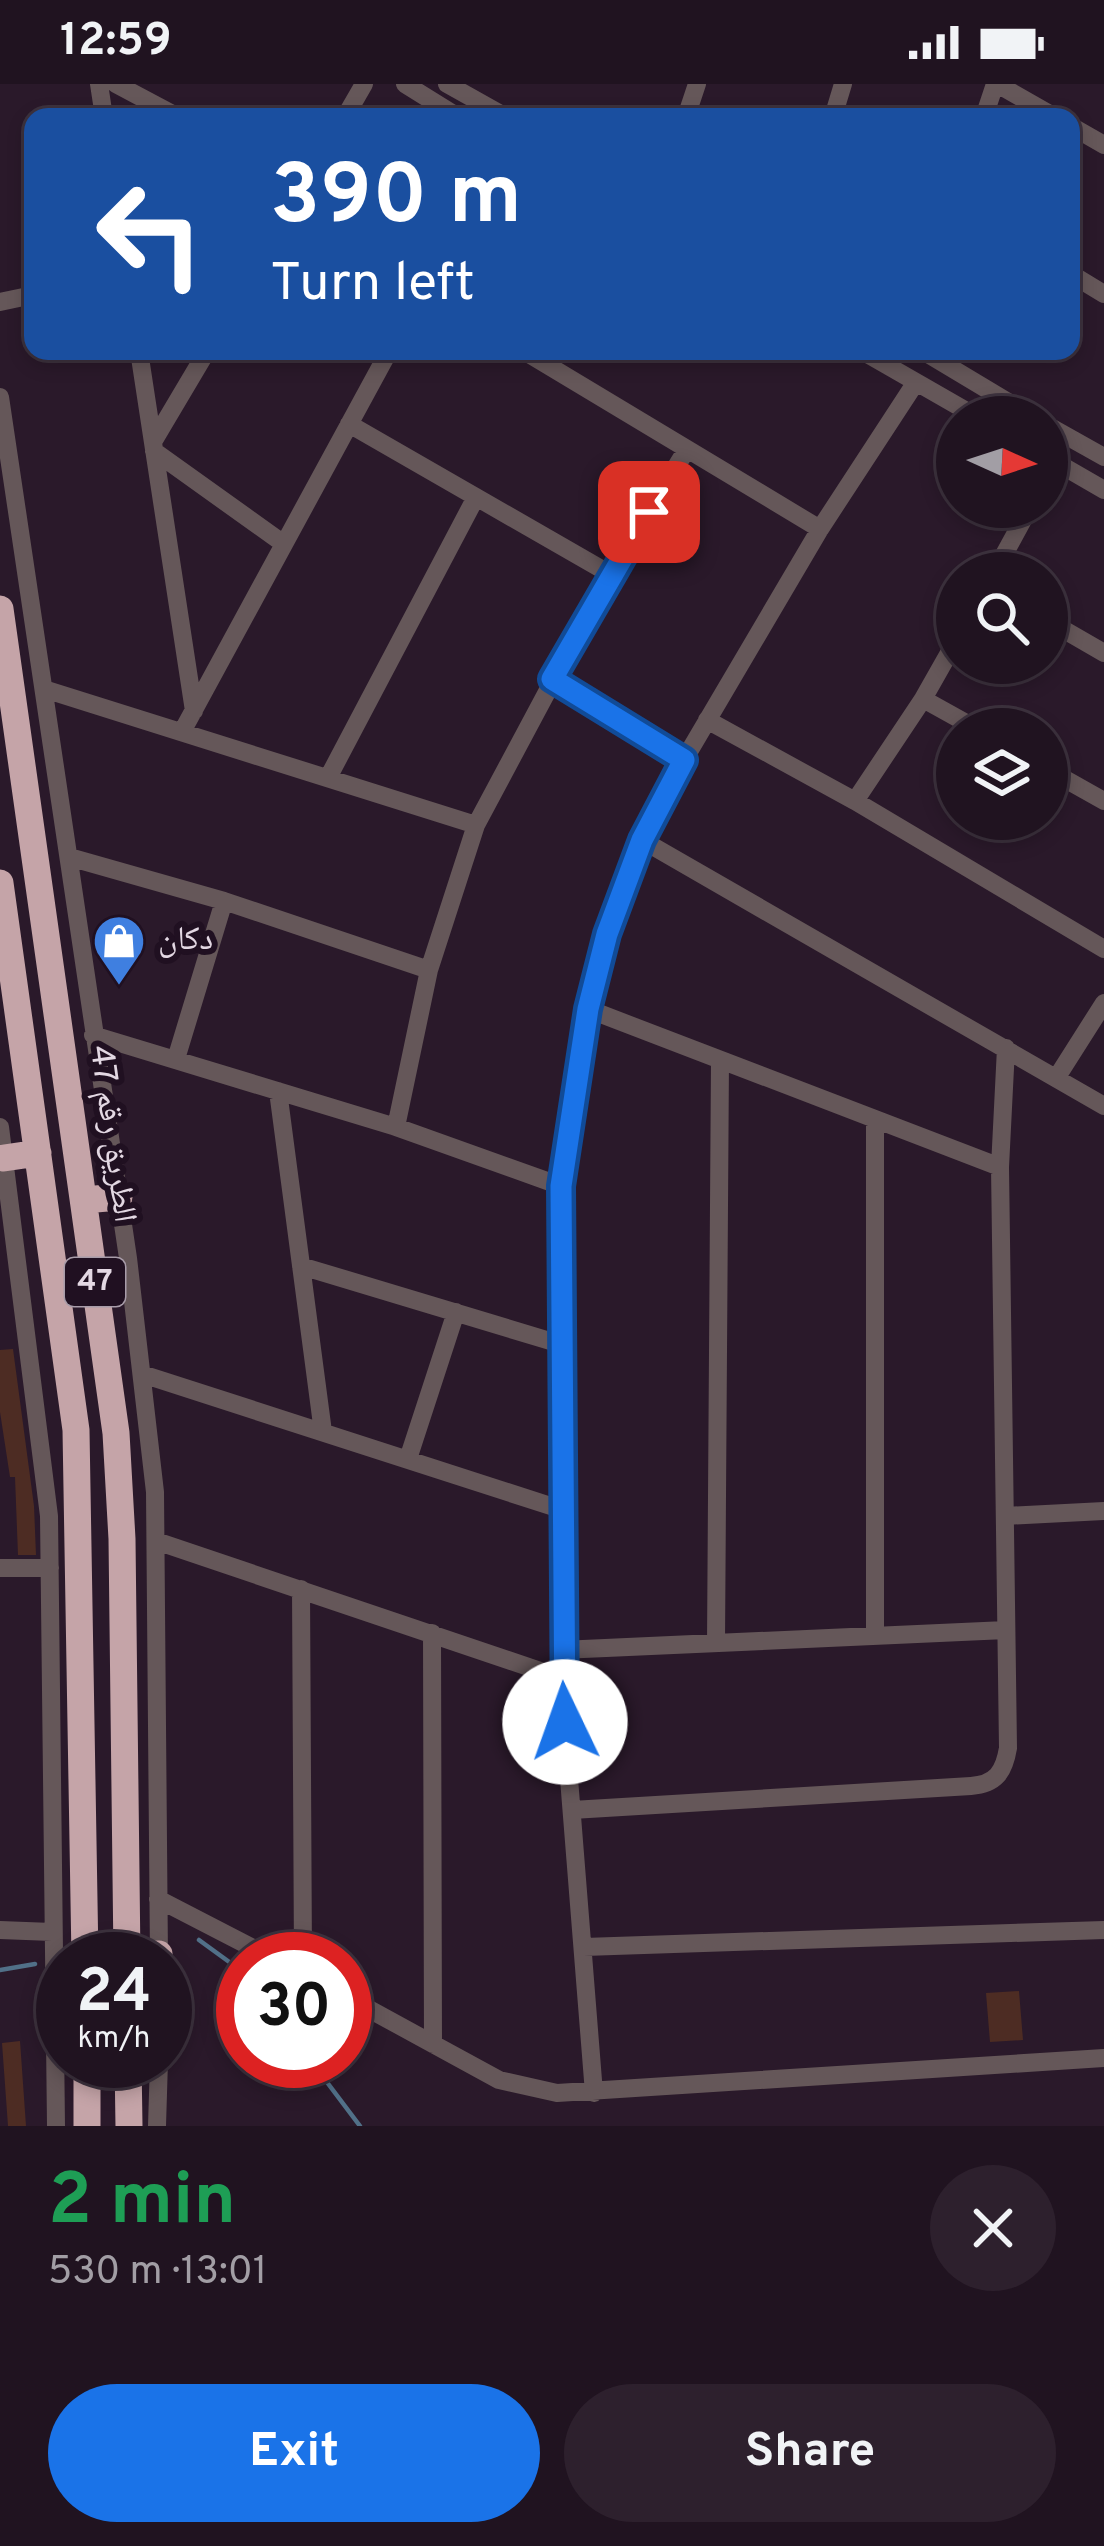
<!DOCTYPE html>
<meta charset="utf-8">
<style>
body{margin:0;font-family:Overpass,"Noto Naskh Arabic",sans-serif;background:#2d202d;color:#f1f3f6;height:100vh;display:flex;flex-direction:column;font-size:45px;white-space:nowrap}
*{box-sizing:border-box;margin:0}
p{font-size:39px;color:#a29ea5}
.icon{flex:none;width:66px;height:66px;fill:none;stroke:currentColor;stroke-width:2;stroke-linecap:round;stroke-linejoin:round}
.map{position:relative;height:2042px;overflow:hidden}
.sheet{display:flex;flex-direction:column;background:#201320;flex:1}
.sheet>*{flex:none}
.top-card{position:absolute;left:24px;top:24px;width:1056px;height:252px;border-radius:24px;box-shadow:0 6px 18px #0003,0 0 0 3px #3d323e;background:#1a4fa0;color:#fff;overflow:hidden}
.needle{width:78px;rotate:93deg}
.fabs{position:absolute;left:936px;top:312px;display:grid;gap:24px}
.fabs a{display:grid;place-items:center;width:132px;height:132px;border-radius:50%;background:#201320;box-shadow:0 6px 18px #0003,0 0 0 3px #3d323e;font-size:60px}
.speed{position:absolute;left:36px;top:1848px;display:flex;gap:24px;font-size:60px;font-weight:700;text-align:center}
.speed>*{display:grid;place-content:center;width:156px;height:156px;border-radius:50%;background:#201320;box-shadow:0 6px 18px #0003,0 0 0 3px #3d323e;line-height:1}
.speed small{font-size:30px;font-weight:400}
.speed .limit{border:18px solid #d22;background:#fff;color:#111}
.pin{position:absolute;display:grid;place-items:center;width:102px;height:102px;color:#fff;margin:-51px;border-radius:24px;box-shadow:0 6px 18px #0006}
.me{position:absolute;width:132px;margin:-66px;rotate:357deg;stroke-linejoin:round;filter:drop-shadow(0 0 9px #0008)}
.turn{display:flex;align-items:center;gap:42px;height:252px;padding:0 48px;font-size:54px}
.turn .icon{width:156px;height:156px;stroke-width:2.5}
.turn b{display:block;font-size:84px;line-height:102px}
.round{display:grid;place-items:center;flex:none;width:126px;height:126px;border-radius:63px;background:#2d202d}
.headline{display:flex;align-items:center;justify-content:space-between;height:204px;padding:0 48px}
h1{font-size:72px;font-weight:700;line-height:90px;color:#1e9e55}
.cta{display:flex;gap:24px;margin-top:auto;padding:24px 48px}
.cta a{flex:1;height:138px;border-radius:72px;background:#1a73e8;color:#fff;font-size:48px;font-weight:700;line-height:138px;text-align:center}
.cta a+a{background:#2d202d;color:#f1f3f6}
.status{display:flex;justify-content:space-between;align-items:center;height:84px;padding:0 60px;background:#201320;direction:ltr}
.status svg{height:33px;fill:currentColor}
.map>svg:first-child{display:block}
</style>
<div class="status"><b>12:59</b><svg viewBox="0 0 49 12"><path d="M0 12V9h3v3zM5 12V6h3v6zM10 12V3h3v9zM15 12V0h3v12zM26 1h20v11H26zM47 4h2v5h-2z"/></svg></div>
<div class="map">
<svg width="1104" height="2042" viewBox="0 0 1104 2042">
<rect width="100%" height="100%" fill="#2a192a"/>
<g fill="none" stroke-linecap="round" stroke-linejoin="round">
<path stroke="#517088" stroke-width="4.5" d="M199,1856L243,1888
M0,1886L35,1880
M311,1977L360,2042"/>
</g>
<path fill="#4d2c23" d="M13,1265L34,1422L36,1471H18L15,1393H10L0,1328V1266Z
M1019,1907L1023,1956L990,1958L986,1909Z
M20,1957L26,2042H8L2,1959Z"/>
<g fill="none" stroke-linecap="round" stroke-linejoin="round">
<path stroke="#655759" stroke-width="18" d="M99,0L104,33
M116,0L178,33
M405,0L458,33
M447,0L506,33
M997,0L1055,33
M345,33L364,0
M686,33L697,0
M833,33L843,0
M984,33L995,0
M1071,42L1104,61
M1071,190L1104,210
M0,218L33,211
M139,267L194,627
M524,267L820,445
M862,267L977,333
M923,267L1033,333
M0,313L128,1174L155,1408L159,1875
M349,340L610,490
M1047,341L1104,373
M153,358L207,267
M154,367L284,460
M1047,373L1104,406
M994,489L1030,423
M1047,536L1104,569
M957,555L923,615L977,645
M552,595L684,676
M44,605L476,741
M707,636L855,717L1104,865
M183,646L389,267
M1047,685L1104,717
M329,692L476,413
M855,717L923,615
M642,756L1104,1022
M69,773L224,817L429,886
M588,925L1000,1083
M93,951L396,1043L561,1102
M176,975L224,817
M1057,993L1104,919
M278,1007L323,1348
M0,1043L49,1432L56,2042
M396,1043L429,886L476,741L610,490L687,365
M301,1182L560,1260
M142,1290L560,1425
M408,1375L456,1228
M1005,1432L1104,1427
M156,1457L561,1594
M0,1484H50
M301,1505L303,1875
M432,1549L433,1960
M875,1552V1035
M716,1559L720,976
M561,1566L1006,1546
M572,1726L971,1702C996,1700 1004,1688 1008,1664L1000,1083L1006,964
M158,1815L274,1875
M0,1846L52,1848
M584,1863L1104,1846
M345,1912L499,1996L557,2009L1104,1974
M594,2009L561,1594V1102L588,925L607,850L642,756L684,676L820,445L916,298
M157,2042L159,1977"/>
<path stroke="#c5a4a8" stroke-width="27" d="M0,525L116,1349L122,1455L127,1875
M0,799L76,1346L85,1875
M4,1074L38,1069
M84,1116L119,1113
M127,1871L159,1870
M87,1977V2042
M128,1977L129,2042"/>
</g>
<g fill="none" stroke-linecap="round" stroke-linejoin="round">
<g stroke="#114b97" stroke-width="30">
<path id="route" d="M565,1638L561,1102L588,925L607,850L642,756L684,676L552,595L649,428"/>
</g>
<use href="#route" stroke="#1a73e8" stroke-width="21"/>
</g>
<defs>
<g id="shop-pin" transform="scale(2.7)"><path d="M0 17L-7.5 6A9.5 9.5 0 1 1 7.5 6Z" fill="#3f7fe0" stroke="#201021"/><path d="M-5-2.5h2.3a2.7 3.5 0 0 1 5.4 0H5L5.5 6h-11ZM-1.5-2.5h3a1.5 2.3 0 0 0-3 0Z" fill="#fff"/></g>
</defs>
<g fill-rule="evenodd">
<use href="#shop-pin" x="119" y="857"/>
</g>
<g text-anchor="middle" dominant-baseline="central" stroke-width="12" stroke-linejoin="round" paint-order="stroke">
<rect fill="#201021" stroke="#a89ca9" stroke-width="3" x="65" y="1174" width="60" height="48" rx="9"/>
<g font-size="30" font-weight="bold" fill="#e3d8e3">
<text x="95" y="1198">47</text>
</g>
<g font-size="33" fill="#e3d8e3" stroke="#201021" text-anchor="start">
<text x="158" y="857">دكان</text>
</g>
<g font-size="33" fill="#e3d8e3" stroke="#201021">
<text transform="translate(111 1050) rotate(82)">الطريق رقم 47</text>
</g>
</g>
</svg>
<div class="fabs">
<a><svg class="needle" viewBox="-14 -14 28 28"><path d="M0-13l5 13h-10z" fill="#e53935"/><path d="M0 13l5-13h-10z" fill="#a29ea5"/></svg></a>
<a><svg class="icon" aria-label="search" viewBox="0 0 24 24"><circle cx="10" cy="10" r="6"/><path d="M15 15l6 6"/></svg></a>
<a><svg class="icon" aria-label="layers" viewBox="0 0 24 24"><path d="M12 4l9 5-9 5-9-5zM3 14l9 5 9-5"/></svg></a>
</div>
<div class="speed"><div>24<small>km/h</small></div><div class="limit">30</div></div>
<div class="pin" style="left:649px;top:428px;background:#d93025"><svg class="icon" aria-label="arrive" viewBox="0 0 24 24"><path d="M6 21V4h12l-3 4 3 4H6"/></svg></div>
<svg class="me" style="left:565px;top:1638px" viewBox="-20 -20 40 40"><circle r="19" fill="#fff"/><path d="M0-13L10 11 0 6-10 11z" fill="#1a73e8"/></svg>
<div class="top-card">
<div class="turn"><svg class="icon" aria-label="left" viewBox="0 0 24 24"><path d="M17 20v-9H6M10 6l-5 5 5 5"/></svg><div><b>390 m</b>Turn left</div></div>
</div>
</div>
<section class="sheet">
<div class="headline"><div><h1>2 min</h1><p>530 m · 13:01</p></div><a class="round"><svg class="icon" aria-label="close" viewBox="0 0 24 24"><path d="M6 6l12 12M18 6L6 18"/></svg></a></div>
<div class="cta"><a>Exit</a><a>Share</a></div>
</section>
